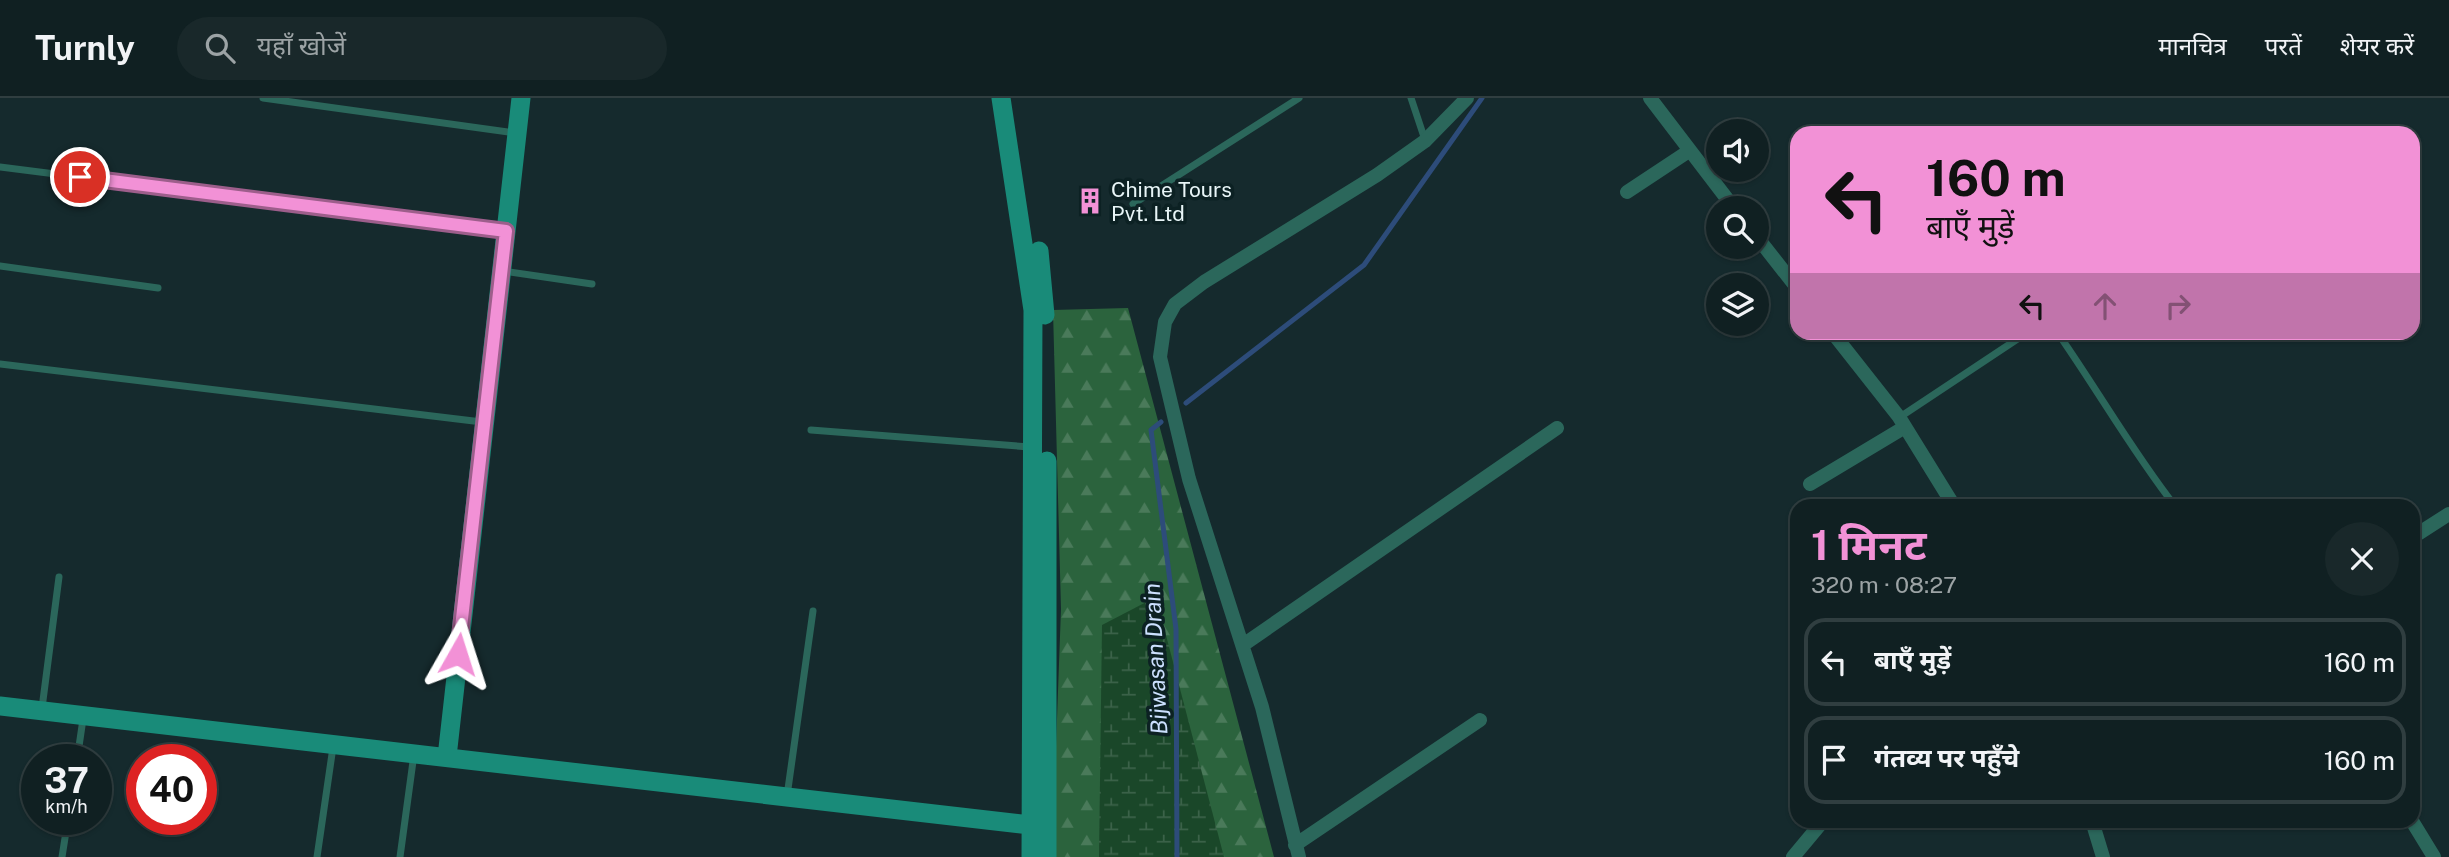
<!DOCTYPE html>
<html lang="hi">
<meta charset="utf-8">
<style>
body{margin:0;font-family:"Public Sans","Noto Sans Devanagari",sans-serif;background:#19282a;color:#f1f3f6;height:100vh;display:flex;flex-direction:column;font-size:26px;white-space:nowrap}
*{box-sizing:border-box;margin:0}
p{font-size:23px;color:#9ca3a5}
.icon{flex:none;width:38px;height:38px;fill:none;stroke:currentColor;stroke-width:2;stroke-linecap:round;stroke-linejoin:round}
.map{position:relative;flex:1;overflow:hidden}
.panel{position:absolute;left:1790px;top:401px;width:630px;height:329px;display:flex;flex-direction:column;background:#102022;border-radius:21px;box-shadow:0 2px 5px #0004,0 0 0 2px #303e40}
.panel>*{flex:none}
.top-card{position:absolute;left:1790px;top:28px;width:630px;height:214px;border-radius:21px;box-shadow:0 2px 5px #0004,0 0 0 2px #303e40;background:#f291d6;color:#111;overflow:hidden}
.controls{position:absolute;left:1706px;top:21px;display:grid;gap:14px}
.controls a{display:grid;place-items:center;width:63px;height:63px;border-radius:50%;background:#102022;box-shadow:0 2px 5px #0004,0 0 0 2px #303e40;font-size:35px}
.speed{position:absolute;left:21px;top:646px;display:flex;gap:14px;font-size:35px;font-weight:700;text-align:center}
.speed>*{display:grid;place-content:center;width:91px;height:91px;border-radius:50%;background:#102022;box-shadow:0 2px 5px #0004,0 0 0 2px #303e40;line-height:1}
.speed small{font-size:18px;font-weight:400}
.speed .limit{border:10px solid #d22;background:#fff;color:#111}
.pin{position:absolute;display:grid;place-items:center;width:60px;height:60px;color:#fff;margin:-30px;border:4px solid #fff;border-radius:50%;box-shadow:0 2px 7px #0007}
.me{position:absolute;width:77px;margin:-38px;rotate:6deg;stroke-linejoin:round;filter:drop-shadow(0 0 5px #0008)}
.turn{display:flex;align-items:center;gap:24px;height:147px;padding:0 21px;font-size:32px}
.turn .icon{width:91px;height:91px;stroke-width:2.5}
.turn b{display:block;font-size:49px;line-height:60px}
.lanes{display:flex;align-items:center;height:66px;padding:0 21px;background:#0003;justify-content:center;gap:35px;direction:ltr}
.lanes .off{opacity:.35}
.round{display:grid;place-items:center;flex:none;width:74px;height:74px;border-radius:37px;background:#19282a}
.overview{display:flex;align-items:center;justify-content:space-between;height:119px;padding:0 21px}
h1{font-size:42px;font-weight:700;line-height:52px;color:#f291d6}
ul{padding:0;list-style:none}
li{display:flex;align-items:center;gap:21px;height:88px;margin:0 14px 10px;padding:0 7px;border:4px solid #303e40;border-radius:21px}
li div{flex:1}
li b{display:block;font-size:26px}
li em{font-style:normal}
header{display:flex;align-items:center;gap:42px;box-sizing:border-box;height:98px;padding:0 35px;background:#102022;border-bottom:2px solid #303e40}
header strong{font-size:33px}
nav{display:flex;gap:38px;margin-inline-start:auto;font-size:24px}
.search{width:490px;height:63px;background:#19282a;display:flex;align-items:center;gap:18px;box-sizing:border-box;padding:0 24px;border-radius:38px;color:#9ca3a5;font-size:26px}
.map>svg:first-child{display:block}
</style>
<header>
<strong>Turnly</strong>
<div class="search"><svg class="icon" aria-label="search" viewBox="0 0 24 24"><circle cx="10" cy="10" r="6"/><path d="M15 15l6 6"/></svg>यहाँ खोजें</div>
<nav><a>मानचित्र</a><a>परतें</a><a>शेयर करें</a></nav>
</header>
<div class="map">
<svg width="2449" height="759" viewBox="0 0 2449 759">
<defs>
<pattern id="forest-firs" width="22" height="20" patternUnits="userSpaceOnUse" patternTransform="scale(1.75)"><rect width="22" height="20" fill="#2b633d"/><path d="M5 1l3.5 6h-7zM16 11l3.5 6h-7z" fill="#4a7a5a"/></pattern>
<pattern id="wetland-marsh" width="20" height="14" patternUnits="userSpaceOnUse" patternTransform="scale(1.75)"><rect width="20" height="14" fill="#1a4729"/><path d="M1 5h8M5 5V1M11 12h8M15 12V8" fill="none" stroke="#3b6249"/></pattern>
</defs>
<rect width="100%" height="100%" fill="#152a2d"/>
<path fill="url(#forest-firs)" d="M1128,210L1274,759H1052L1061,511L1053,212Z"/>
<path fill="url(#wetland-marsh)" d="M1156,499L1224,759H1099L1102,527Z"/>
<g fill="none" stroke-linecap="round" stroke-linejoin="round">
<path stroke="#2d4c7a" stroke-width="5" d="M1186,305L1364,167L1482,0
M1161,324L1151,332L1176,531L1177,759"/>
<path stroke="#2b675b" stroke-width="7" d="M263,0L516,35
M1411,0L1425,42
M0,69L503,133
M1133,106L1299,0
M0,168L158,190
M503,173L592,186
M2057,234C2097,291 2132,353 2175,408
M0,266L482,324
M1900,319L2028,234
M811,332L1030,349
M42,610L59,479
M77,662L83,621
M787,698L813,513
M62,759L68,721
M317,759L333,649
M400,759L414,656"/>
<path stroke="#2b675b" stroke-width="14" d="M1650,0L1734,110
M1627,94L1689,53
M1757,139L1797,190
M1832,234L1899,319L1954,408
M1810,386L1905,329
M2413,439L2449,416
M1243,547L1557,330
M2092,723L2103,759
M2412,723L2434,759
M1295,747L1480,622
M1299,759L1262,609L1189,381L1160,259L1165,224L1175,206L1204,184L1377,77L1425,43L1467,0
M1793,759L1823,723"/>
<path stroke="#198b79" stroke-width="19" d="M1001,0L1033,212L1031,759
M1039,153L1045,217
M0,608L1047,729
M447,659L521,0
M1047,759V363"/>
</g>
<g fill="none" stroke-linecap="round" stroke-linejoin="round">
<g stroke="#9d5e8b" stroke-width="18">
<path id="route" d="M80,79L506,133L458,556"/>
</g>
<use href="#route" stroke="#f291d6" stroke-width="12"/>
</g>
<defs>
<g id="building-bare" transform="scale(2.1)"><path d="M-4-6H4V6H1V3H-1V6H-4ZM-2.5-4.3h1.7v1.8h-1.7ZM.8-4.3h1.7v1.8H.8ZM-2.5-1h1.7V.8h-1.7ZM.8-1h1.7V.8H.8Z" fill="#f291d6" stroke="#0c2123" stroke-width="2.5" paint-order="stroke"/></g>
</defs>
<g fill-rule="evenodd">
<use href="#building-bare" x="1090" y="103"/>
</g>
<g text-anchor="middle" dominant-baseline="central" stroke-width="7" stroke-linejoin="round" paint-order="stroke">
<g font-size="21" fill="#e8f5f7" stroke="#0c2123" text-anchor="start">
<text x="1111" y="91">Chime Tours<tspan x="1111" dy="24">Pvt. Ltd</tspan></text>
</g>
<g font-size="23" font-style="italic" fill="#cce0fe" stroke="#0c2123">
<text transform="translate(1155 561) rotate(-93)">Bijwasan Drain</text>
</g>
</g>
</svg>
<div class="controls">
<a><svg class="icon" aria-label="sound" viewBox="0 0 24 24"><path d="M4 9h4l5-4v14l-5-4H4zM17 9q2 3 0 6"/></svg></a>
<a><svg class="icon" aria-label="search" viewBox="0 0 24 24"><circle cx="10" cy="10" r="6"/><path d="M15 15l6 6"/></svg></a>
<a><svg class="icon" aria-label="layers" viewBox="0 0 24 24"><path d="M12 4l9 5-9 5-9-5zM3 14l9 5 9-5"/></svg></a>
</div>
<div class="speed"><div>37<small>km/h</small></div><div class="limit">40</div></div>
<div class="pin" style="left:80px;top:79px;background:#d93025"><svg class="icon" aria-label="arrive" viewBox="0 0 24 24"><path d="M6 21V4h12l-3 4 3 4H6"/></svg></div>
<svg class="me" style="left:458px;top:556px" viewBox="-20 -20 40 40"><path d="M0-17L14 15 0 8-14 15z" fill="#f291d6" stroke="#fff" stroke-width="4"/></svg>
<div class="top-card">
<div class="turn"><svg class="icon" aria-label="left" viewBox="0 0 24 24"><path d="M17 20v-9H6M10 6l-5 5 5 5"/></svg><div><b>160 m</b>बाएँ मुड़ें</div></div>
<div class="lanes"><svg class="icon" aria-label="left" viewBox="0 0 24 24"><path d="M17 20v-9H6M10 6l-5 5 5 5"/></svg><svg class="icon off" aria-label="ahead" viewBox="0 0 24 24"><path d="M12 20V5M6 11l6-6 6 6"/></svg><svg class="icon off" aria-label="right" viewBox="0 0 24 24"><path d="M7 20v-9h11M14 6l5 5-5 5"/></svg></div>
</div>
<section class="panel">
<div class="overview"><div><h1>1 मिनट</h1><p>320 m · 08:27</p></div><a class="round"><svg class="icon" aria-label="close" viewBox="0 0 24 24"><path d="M6 6l12 12M18 6L6 18"/></svg></a></div>
<ul>
<li><svg class="icon" aria-label="left" viewBox="0 0 24 24"><path d="M17 20v-9H6M10 6l-5 5 5 5"/></svg><div><b>बाएँ मुड़ें</b></div><em>160 m</em></li>
<li><svg class="icon" aria-label="arrive" viewBox="0 0 24 24"><path d="M6 21V4h12l-3 4 3 4H6"/></svg><div><b>गंतव्य पर पहुँचे</b></div><em>160 m</em></li>
</ul>
</section>
</div>
